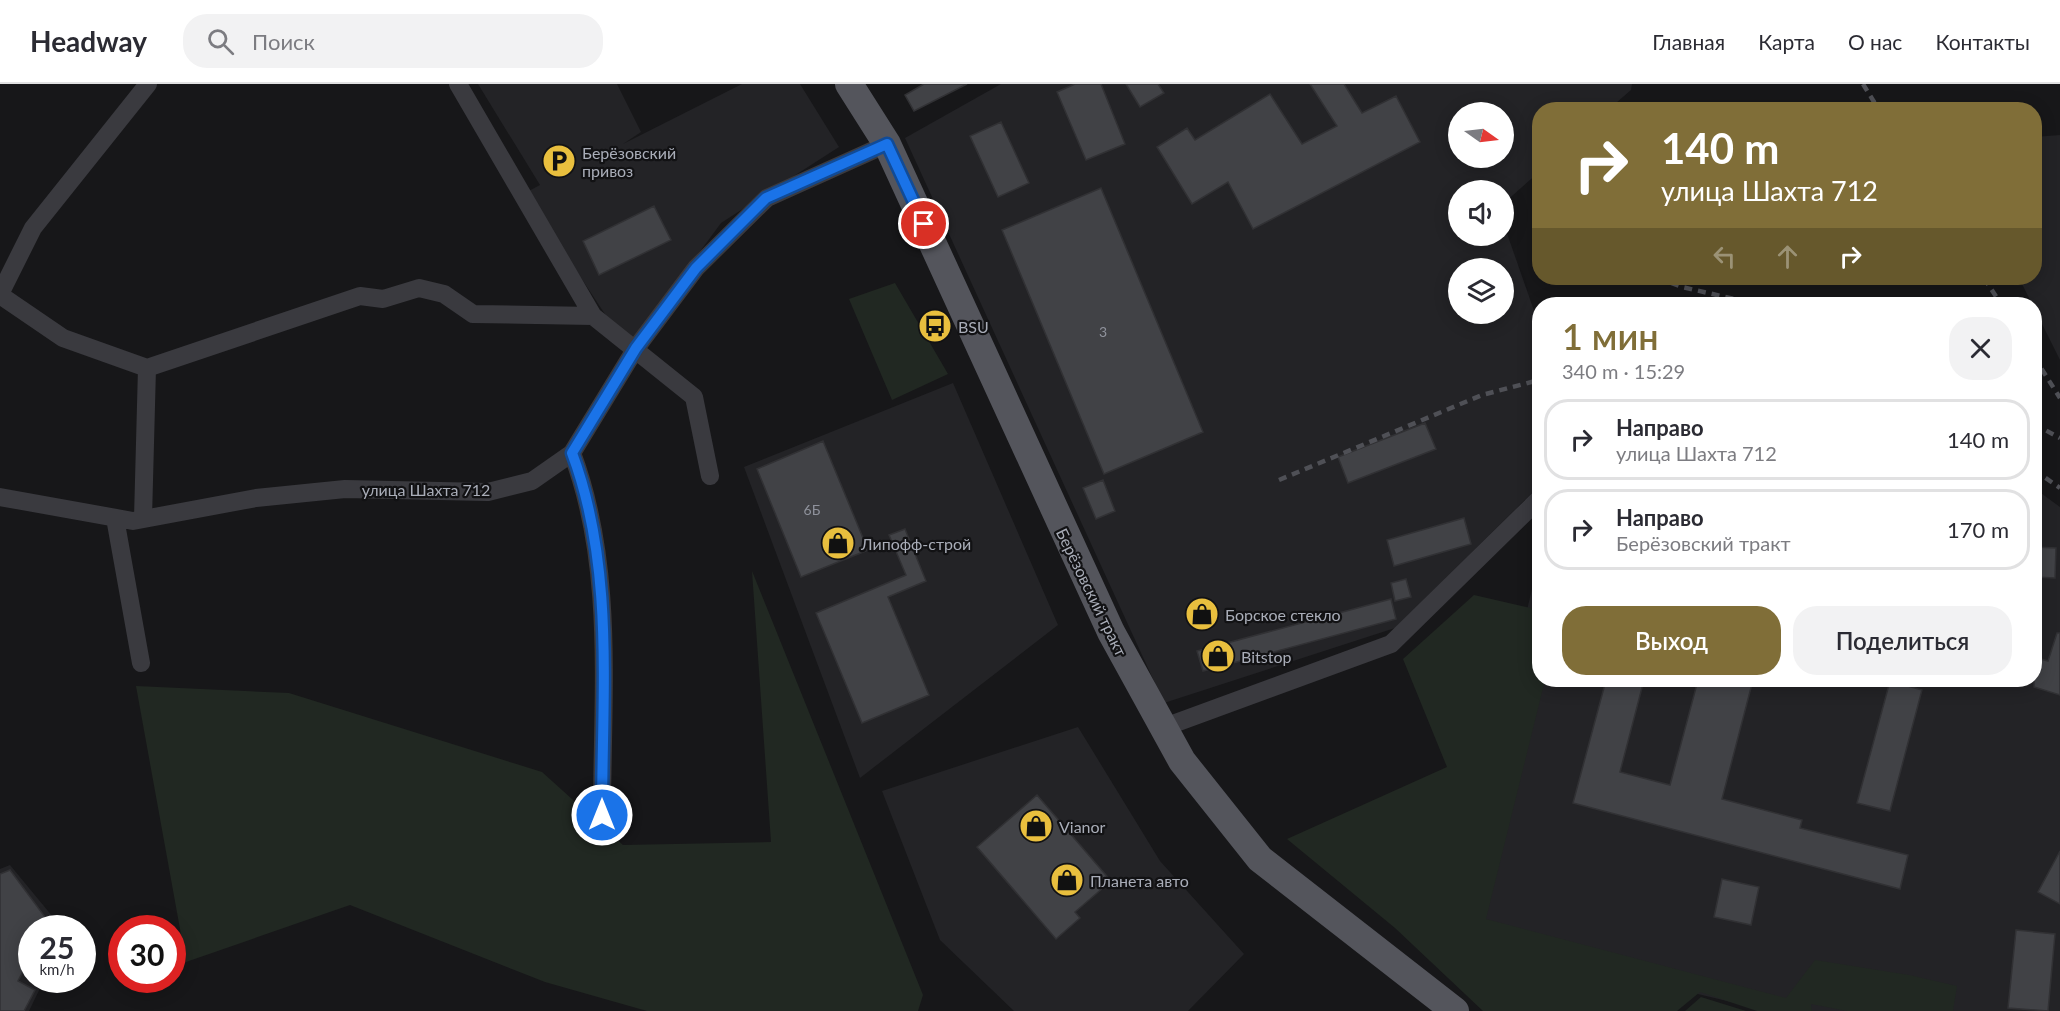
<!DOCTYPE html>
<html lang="ru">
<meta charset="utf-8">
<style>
body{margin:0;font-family:Lato,sans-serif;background:#f2f2f3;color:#2b2b33;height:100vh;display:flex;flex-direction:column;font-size:22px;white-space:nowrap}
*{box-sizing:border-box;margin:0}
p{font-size:20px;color:#7c7c81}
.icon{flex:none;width:33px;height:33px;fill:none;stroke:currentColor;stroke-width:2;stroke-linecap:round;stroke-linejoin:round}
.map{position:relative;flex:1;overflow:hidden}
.sheet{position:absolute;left:1532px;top:213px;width:510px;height:390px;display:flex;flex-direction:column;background:#fff;border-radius:24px;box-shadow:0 3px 15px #0003}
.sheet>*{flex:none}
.banner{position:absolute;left:1532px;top:18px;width:510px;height:183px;border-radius:24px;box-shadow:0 3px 15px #0003;background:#806e38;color:#fff;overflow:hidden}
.needle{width:39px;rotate:104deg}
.fabs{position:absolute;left:1448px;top:18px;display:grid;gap:12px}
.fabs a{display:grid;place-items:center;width:66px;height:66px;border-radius:50%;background:#fff;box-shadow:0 3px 15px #0003;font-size:30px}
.speed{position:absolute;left:18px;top:831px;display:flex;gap:12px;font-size:30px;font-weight:700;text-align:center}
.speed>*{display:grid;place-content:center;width:78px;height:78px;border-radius:50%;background:#fff;box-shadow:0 3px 15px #0003;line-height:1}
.speed small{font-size:15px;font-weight:400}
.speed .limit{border:9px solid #d22;background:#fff;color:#111}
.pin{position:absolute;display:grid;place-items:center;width:51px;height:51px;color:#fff;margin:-26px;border:3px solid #fff;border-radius:50%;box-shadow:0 2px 6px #0007}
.me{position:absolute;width:66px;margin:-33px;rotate:0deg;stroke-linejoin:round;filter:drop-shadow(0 0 4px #0008)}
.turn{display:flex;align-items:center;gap:21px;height:126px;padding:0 30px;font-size:27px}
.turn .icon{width:78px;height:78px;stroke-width:2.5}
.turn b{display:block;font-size:42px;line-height:51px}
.lanes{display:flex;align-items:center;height:57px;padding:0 30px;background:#0003;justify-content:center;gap:30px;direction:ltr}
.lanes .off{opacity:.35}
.round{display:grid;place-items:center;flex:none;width:63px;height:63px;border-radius:24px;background:#f2f2f3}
.head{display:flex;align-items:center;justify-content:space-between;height:102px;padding:0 30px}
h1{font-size:36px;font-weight:600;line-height:45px;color:#806e38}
.primary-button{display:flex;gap:12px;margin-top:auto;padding:12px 30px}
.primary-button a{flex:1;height:69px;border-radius:24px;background:#806e38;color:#fff;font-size:24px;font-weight:600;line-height:69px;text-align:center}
.primary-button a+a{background:#f2f2f3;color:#2b2b33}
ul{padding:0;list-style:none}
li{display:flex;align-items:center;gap:18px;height:81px;margin:0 12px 9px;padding:0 18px;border:3px solid #e1e1e2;border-radius:24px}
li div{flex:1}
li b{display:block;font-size:22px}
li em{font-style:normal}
header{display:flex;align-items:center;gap:36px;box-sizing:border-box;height:84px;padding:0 30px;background:#fff;border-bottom:2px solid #e1e1e2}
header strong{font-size:28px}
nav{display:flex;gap:33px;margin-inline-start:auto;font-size:21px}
.search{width:420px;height:54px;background:#f2f2f3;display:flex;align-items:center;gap:15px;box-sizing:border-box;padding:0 21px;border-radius:24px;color:#7c7c81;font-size:22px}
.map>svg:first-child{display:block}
</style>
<header>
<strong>Headway</strong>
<div class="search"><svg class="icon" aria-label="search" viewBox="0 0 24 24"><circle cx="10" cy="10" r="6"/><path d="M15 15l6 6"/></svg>Поиск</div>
<nav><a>Главная</a><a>Карта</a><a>О нас</a><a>Контакты</a></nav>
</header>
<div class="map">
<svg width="2060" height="927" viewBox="0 0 2060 927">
<rect width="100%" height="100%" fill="#171719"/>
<path fill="#232326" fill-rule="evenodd" d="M478,0H617L641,48L623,60L742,0H800L839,63L721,139L628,265L525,109L540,101Z
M1001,0H1632L1631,6L1609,25L1539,26V88L1503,120V106H1458V152H1503V138L1539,241V402L1395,544L1164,619L905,54ZM1458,28H1503V74H1458ZM1458,184H1503V230H1458Z
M2060,51V276L2019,194H2034V53Z
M953,299L1058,541L860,694L744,383Z
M2034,404L2060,423V927H1769L1451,851L1539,475V596H2034Z
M1078,643L1160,777L1244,870L1188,927H1014L940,856L882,707Z
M10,781L62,844H32V896H44L29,927H0V785Z"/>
<path fill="#212822" d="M895,199L948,290L892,316L849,215Z
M752,487L923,911L918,927H647L545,898L350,821L186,878L136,602L289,609L542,688L623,761L771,758Z
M1474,511L1539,526V596H1545L1486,835L1786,914L1815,876L1909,891L1957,902L1953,927H1847L1811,920L1812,927H1757L1700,908L1677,927H1483L1395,844L1287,755L1447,683L1403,575Z
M1701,913L1746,927H1685Z"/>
<path fill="#414246" stroke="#313134" stroke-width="1.5" d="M924,0H967L914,27L905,11Z
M1075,0H1101L1125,60L1086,76L1057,8Z
M1126,0H1158L1164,9L1140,23Z
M1310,0H1344L1362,29L1396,12L1420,58L1253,145L1228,98L1192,120L1157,63L1187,44L1195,56L1270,10L1302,60L1337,42Z
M1001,38L1029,99L998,113L970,52Z
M1101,104L1203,348L1104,390L1002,146Z
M654,122L671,156L599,191L583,157Z
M1425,339L1436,365L1348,399L1338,373Z
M823,357L868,466L801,493L757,385Z
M1103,396L1115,427L1096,435L1083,404Z
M1464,434L1471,460L1394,482L1387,456Z
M905,445L926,497L888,513L929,611L862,639L816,529L906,491L889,451Z
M2034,463L2056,464L2055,494L2034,493Z
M1406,495L1411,513L1395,517L1391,499Z
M1391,515L1396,535L1203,587L1197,567Z
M2057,549H2060V611L2034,603V573L2048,577Z
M1606,596H1644L1620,688L1670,701L1698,596H1753L1722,715L1802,736L1800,744L1908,771L1900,805L1573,719Z
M1890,597L1922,606L1890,727L1857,719Z
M1037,711L1111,797L1075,828L1080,834L1056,855L977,763Z
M2060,767V820L2038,808Z
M10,786L48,837L44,844H32V870L18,897L35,906L24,927H0V790Z
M1722,795L1759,803L1751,841L1714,833Z
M2016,846L2055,850L2048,927L2008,924Z"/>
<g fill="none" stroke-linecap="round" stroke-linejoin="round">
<path stroke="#3a3a3f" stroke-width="18" d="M458,0L593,232L694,313L710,392
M0,210L33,144L148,0
M0,211L63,254L147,284L360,212L383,215L419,204L444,210L473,230L593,232
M572,369C615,483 602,610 602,731
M0,413L133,437L256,414L345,405L488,408L532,397L572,369L636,264L696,184L767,114L887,60
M115,434L141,579
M143,434L147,284
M1162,644L1391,560L1539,415"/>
<path stroke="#54555c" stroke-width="28" d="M849,0L887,60L1111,548L1182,677L1260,775L1455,927"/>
<path stroke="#4f5056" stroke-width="4.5" stroke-dasharray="8 6" stroke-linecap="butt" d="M1863,0L1879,26
M1658,194L1682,203L1756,220
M1984,194L2001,220
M2034,273L2060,314
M2034,340L2060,354
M2034,386L2060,404
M1279,396L1482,311L1539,296"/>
</g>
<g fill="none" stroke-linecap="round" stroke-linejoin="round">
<g stroke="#114b97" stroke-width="15">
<path id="route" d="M602,731C602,611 615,483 572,369L636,264L696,184L766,114L887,60L924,140"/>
</g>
<use href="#route" stroke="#1a73e8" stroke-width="10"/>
</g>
<defs>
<g id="parking-disc" transform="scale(1.725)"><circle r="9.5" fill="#e9bf3e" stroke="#121214"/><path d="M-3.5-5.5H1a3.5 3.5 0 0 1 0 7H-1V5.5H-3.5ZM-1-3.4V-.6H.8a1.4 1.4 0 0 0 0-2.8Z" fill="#111"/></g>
<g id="bus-disc" transform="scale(1.725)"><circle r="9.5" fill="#e9bf3e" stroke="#121214"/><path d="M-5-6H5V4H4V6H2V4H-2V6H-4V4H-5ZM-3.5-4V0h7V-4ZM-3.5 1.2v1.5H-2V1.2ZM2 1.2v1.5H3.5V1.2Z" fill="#111"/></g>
<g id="shop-disc" transform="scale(1.725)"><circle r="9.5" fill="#e9bf3e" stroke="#121214"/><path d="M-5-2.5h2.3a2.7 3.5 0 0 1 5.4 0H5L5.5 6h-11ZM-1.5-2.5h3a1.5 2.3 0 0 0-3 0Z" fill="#111"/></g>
</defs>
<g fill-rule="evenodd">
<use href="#parking-disc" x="559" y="77"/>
<use href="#bus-disc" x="935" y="242"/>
<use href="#shop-disc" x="838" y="459"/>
<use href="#shop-disc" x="1202" y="530"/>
<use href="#shop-disc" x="1218" y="572"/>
<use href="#shop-disc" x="1036" y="742"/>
<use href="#shop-disc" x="1067" y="796"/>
</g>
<g text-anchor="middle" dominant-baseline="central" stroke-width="4.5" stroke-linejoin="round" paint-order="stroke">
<g font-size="14" fill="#8f929c">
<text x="1103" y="247">3</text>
<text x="812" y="425">6Б</text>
</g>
<g font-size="16" fill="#a9adb8" stroke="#121214" text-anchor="start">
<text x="582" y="68">Берёзовский<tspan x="582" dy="18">привоз</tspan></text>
<text x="958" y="242">BSU</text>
<text x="861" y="459">Липофф-строй</text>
<text x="1225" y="530">Борское стекло</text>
<text x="1241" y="572">Bitstop</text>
<text x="1059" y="742">Vianor</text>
<text x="1090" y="796">Планета авто</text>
</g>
<g font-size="16" fill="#a9adb8" stroke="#121214">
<text x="426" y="405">улица Шахта 712</text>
<text transform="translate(1092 508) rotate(64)">Берёзовский тракт</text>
</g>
</g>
</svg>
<div class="fabs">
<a><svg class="needle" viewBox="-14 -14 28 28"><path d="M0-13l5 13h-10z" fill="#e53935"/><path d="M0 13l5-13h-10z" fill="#7c7c81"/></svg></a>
<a><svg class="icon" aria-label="sound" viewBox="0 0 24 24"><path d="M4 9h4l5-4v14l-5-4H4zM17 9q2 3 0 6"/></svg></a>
<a><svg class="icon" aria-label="layers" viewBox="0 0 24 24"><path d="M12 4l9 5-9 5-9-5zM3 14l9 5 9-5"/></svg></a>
</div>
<div class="speed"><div>25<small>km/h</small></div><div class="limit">30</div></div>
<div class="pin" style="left:924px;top:140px;background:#d93025"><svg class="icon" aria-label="arrive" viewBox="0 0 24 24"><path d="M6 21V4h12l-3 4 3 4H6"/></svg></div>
<svg class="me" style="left:602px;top:731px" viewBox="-20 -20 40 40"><circle r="17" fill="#1a73e8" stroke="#fff" stroke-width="3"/><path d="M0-11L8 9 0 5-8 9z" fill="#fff"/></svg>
<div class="banner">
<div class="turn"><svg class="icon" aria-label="right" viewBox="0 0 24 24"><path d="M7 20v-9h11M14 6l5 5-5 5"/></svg><div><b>140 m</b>улица Шахта 712</div></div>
<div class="lanes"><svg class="icon off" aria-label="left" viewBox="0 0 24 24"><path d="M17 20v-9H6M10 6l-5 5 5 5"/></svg><svg class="icon off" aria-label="ahead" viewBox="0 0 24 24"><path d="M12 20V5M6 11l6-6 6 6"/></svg><svg class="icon" aria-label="right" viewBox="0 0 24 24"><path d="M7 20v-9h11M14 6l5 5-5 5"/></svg></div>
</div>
<section class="sheet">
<div class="head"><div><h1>1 мин</h1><p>340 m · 15:29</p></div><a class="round"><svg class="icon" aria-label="close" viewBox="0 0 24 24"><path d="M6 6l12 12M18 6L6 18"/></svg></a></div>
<ul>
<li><svg class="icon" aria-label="right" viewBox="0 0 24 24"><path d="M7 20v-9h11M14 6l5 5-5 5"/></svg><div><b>Направо</b><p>улица Шахта 712</p></div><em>140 m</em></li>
<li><svg class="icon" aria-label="right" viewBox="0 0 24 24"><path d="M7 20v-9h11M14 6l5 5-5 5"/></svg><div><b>Направо</b><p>Берёзовский тракт</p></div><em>170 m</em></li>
</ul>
<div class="primary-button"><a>Выход</a><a>Поделиться</a></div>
</section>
</div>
